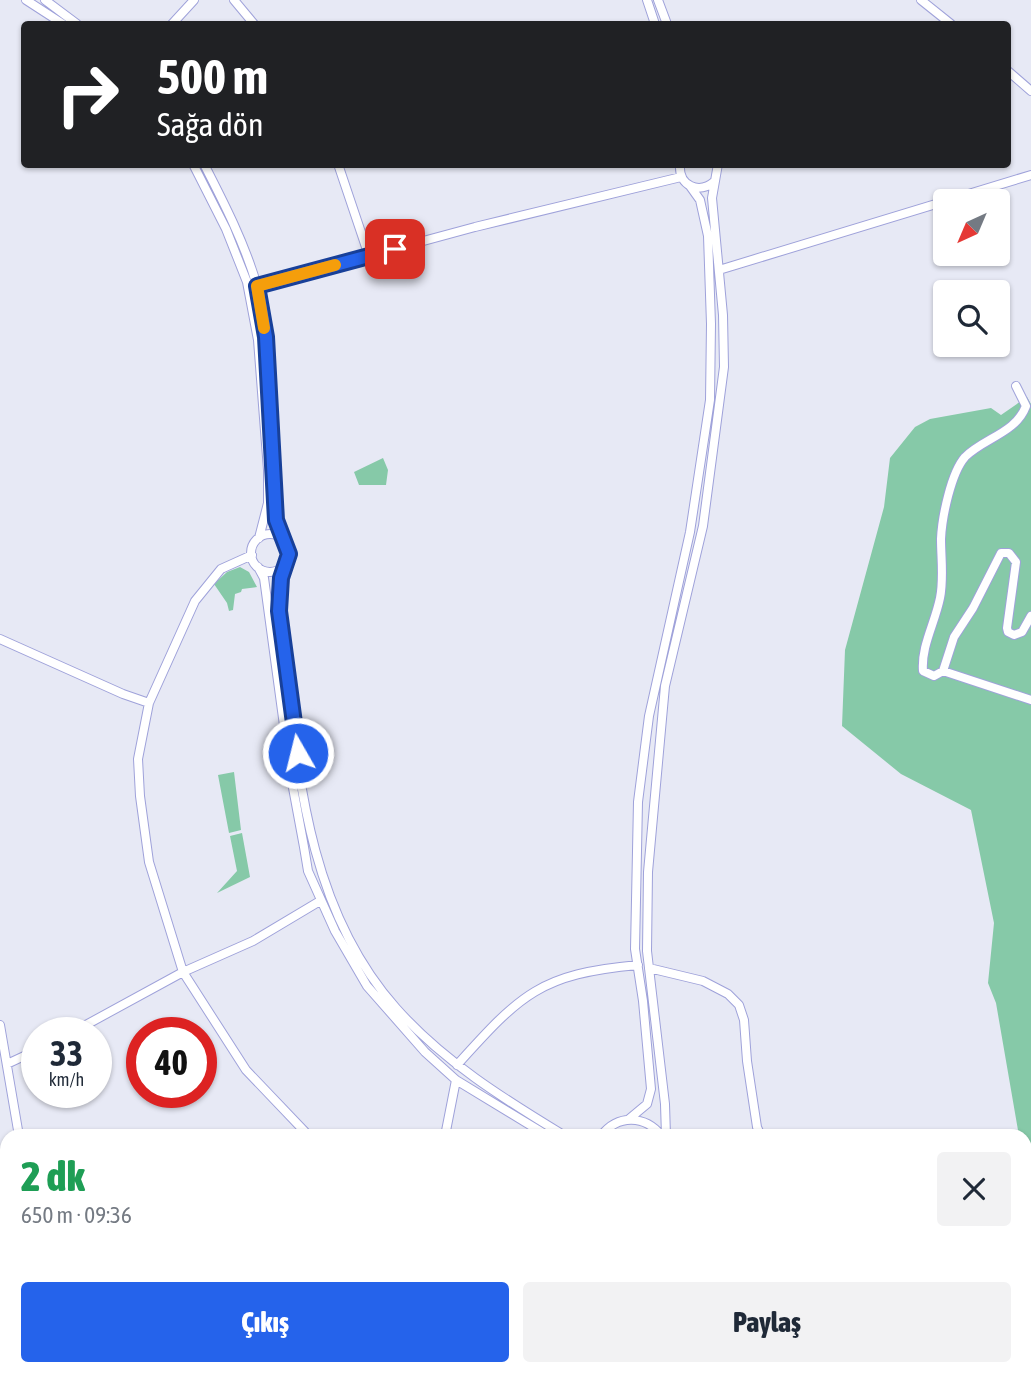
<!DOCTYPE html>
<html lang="tr">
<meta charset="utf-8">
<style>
body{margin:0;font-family:"Asap Condensed",sans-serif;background:#f2f2f3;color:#1f2937;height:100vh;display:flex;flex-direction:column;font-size:26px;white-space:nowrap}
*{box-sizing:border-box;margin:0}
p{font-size:23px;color:#747a83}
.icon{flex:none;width:38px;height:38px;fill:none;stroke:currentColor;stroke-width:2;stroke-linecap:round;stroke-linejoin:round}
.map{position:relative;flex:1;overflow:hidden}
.details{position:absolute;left:0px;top:1129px;width:1032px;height:247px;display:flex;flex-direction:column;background:#fff;border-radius:21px 21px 0 0;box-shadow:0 2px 5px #0004}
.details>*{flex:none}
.top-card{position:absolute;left:21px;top:21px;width:990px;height:147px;border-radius:7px;box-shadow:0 2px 5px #0004;background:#202124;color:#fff;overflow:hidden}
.needle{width:46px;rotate:224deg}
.buttons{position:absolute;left:933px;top:189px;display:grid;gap:14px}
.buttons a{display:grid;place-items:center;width:77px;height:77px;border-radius:7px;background:#fff;box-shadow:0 2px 5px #0004;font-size:35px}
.speed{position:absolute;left:21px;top:1017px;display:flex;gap:14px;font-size:35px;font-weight:700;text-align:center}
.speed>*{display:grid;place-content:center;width:91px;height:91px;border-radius:50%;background:#fff;box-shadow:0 2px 5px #0004;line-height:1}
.speed small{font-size:18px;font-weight:400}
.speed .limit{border:10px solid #d22;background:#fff;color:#111}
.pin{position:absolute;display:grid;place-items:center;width:60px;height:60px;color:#fff;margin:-30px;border-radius:14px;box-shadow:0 4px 10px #0006}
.me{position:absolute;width:77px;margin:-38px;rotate:352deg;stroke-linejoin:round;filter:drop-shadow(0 0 5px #0008)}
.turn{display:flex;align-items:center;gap:24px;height:147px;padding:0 21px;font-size:32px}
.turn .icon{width:91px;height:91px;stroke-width:2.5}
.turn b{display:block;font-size:49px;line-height:60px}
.round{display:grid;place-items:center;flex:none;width:74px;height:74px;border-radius:7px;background:#f2f2f3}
.summary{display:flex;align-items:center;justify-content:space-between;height:119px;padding:0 21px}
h1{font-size:42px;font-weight:800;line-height:52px;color:#1e9e55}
.cta{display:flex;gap:14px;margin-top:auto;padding:14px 21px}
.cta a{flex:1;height:80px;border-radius:7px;background:#2563eb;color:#fff;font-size:28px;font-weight:800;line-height:80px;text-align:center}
.cta a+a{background:#f2f2f3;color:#1f2937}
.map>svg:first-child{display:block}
</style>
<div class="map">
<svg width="1031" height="1374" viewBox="0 0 1031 1374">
<rect width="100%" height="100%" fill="#e7e9f5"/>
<path fill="#86c9a8" d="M1027,397L1031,404V1374H1017L1016,1369L1026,1368L1028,1266L1026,1136H1019L996,1003L988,983L994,923L971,810L901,774L842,726L845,650L884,507L890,458L915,427L930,419L991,408L1001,415Z
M383,458L388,470L386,485H359L354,472Z
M240,567L249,572L257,587L242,589L241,592L235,594L233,610L229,611L227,603L214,584L227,572Z
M234,772L241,830L229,833L218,775Z
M242,833L250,877L217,893L237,871L230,836Z"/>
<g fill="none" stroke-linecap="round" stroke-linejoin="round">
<g stroke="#9fa2da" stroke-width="10">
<path id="minor" d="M26,0L63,24
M45,0L77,24
M234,0L254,24
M647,0L655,24
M658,0L667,24
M921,0L951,24
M172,24L194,0
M1008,71L1031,91
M193,164L226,229L247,282L258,340L268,470V503L259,538
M204,164C224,203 245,244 257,286C276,356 269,447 276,520L282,538
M338,164L369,256
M680,164C678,186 699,195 715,181L718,164
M719,270L1031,175
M257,286L475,227L681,177
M1016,386L1026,406C1016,433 984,438 965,457C951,473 942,517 941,539C941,558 944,579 940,598C935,623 921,646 923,671L934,676L943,671L954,637L973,608L1001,553H1009L1016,562L1007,628L1008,632L1014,635L1022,632L1031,616
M251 553a19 19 0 1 1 38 0a19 19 0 1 1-38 0Z
M252,555L221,569L195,601L149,703L138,759L140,796L149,862L183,972L246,1070L309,1136
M285,565L281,578L279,611C297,747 299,899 396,1008C443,1061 504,1099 565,1136
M258,567L264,578L291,777L304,847L308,871L335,931L367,986L425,1052L456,1080L548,1136
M0,639L123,694L149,703
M943,671L1031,700
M649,968L703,981L728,994L739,1005L744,1020L747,1061L757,1127L761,1136
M0,1025L19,1136
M73,1032L183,972L253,941L320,901
M7,1064L37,1050
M457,1065C521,994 540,974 638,965
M629,1119L647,1104L651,1089L643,1001L635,949L638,802L649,716L690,532L710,400L711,324L708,236L700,200L690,186
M445,1136L456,1080
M601,1136C618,1114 645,1115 662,1136
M666,1136L665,1104L647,951L648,872L665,686L703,526L724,367L723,315L712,198L715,181
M154,1368L164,1374
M525,1368L529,1374
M722,1368L724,1374
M733,1368L735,1374
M293,1374L304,1368"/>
</g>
<use href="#minor" stroke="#fff" stroke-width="8"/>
</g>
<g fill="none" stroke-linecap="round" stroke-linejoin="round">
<g stroke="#184099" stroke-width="18">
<path id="route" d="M298,753L279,611L281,578L289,554L276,520L266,337L257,286L395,249"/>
</g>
<use href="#route" stroke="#2563eb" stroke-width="12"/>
<path stroke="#f59e0b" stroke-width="12" d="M264,328L257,286L335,265"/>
</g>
</svg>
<div class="buttons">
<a><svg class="needle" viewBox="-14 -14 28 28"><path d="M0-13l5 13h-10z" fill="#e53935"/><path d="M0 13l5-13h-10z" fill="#747a83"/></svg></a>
<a><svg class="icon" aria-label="search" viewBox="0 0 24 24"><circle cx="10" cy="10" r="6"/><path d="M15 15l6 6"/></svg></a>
</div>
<div class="speed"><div>33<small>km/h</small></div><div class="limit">40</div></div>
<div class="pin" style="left:395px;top:249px;background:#d93025"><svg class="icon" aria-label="arrive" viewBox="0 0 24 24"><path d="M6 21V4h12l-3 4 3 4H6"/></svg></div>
<svg class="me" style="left:298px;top:753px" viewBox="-20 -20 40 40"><circle r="17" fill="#2563eb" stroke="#fff" stroke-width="3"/><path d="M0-11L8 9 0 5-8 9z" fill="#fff"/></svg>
<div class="top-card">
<div class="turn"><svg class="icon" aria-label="right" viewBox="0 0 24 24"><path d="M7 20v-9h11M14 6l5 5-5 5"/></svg><div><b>500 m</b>Sağa dön</div></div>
</div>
<section class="details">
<div class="summary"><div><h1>2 dk</h1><p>650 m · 09:36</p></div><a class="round"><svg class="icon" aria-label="close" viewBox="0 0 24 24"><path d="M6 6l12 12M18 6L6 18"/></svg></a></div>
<div class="cta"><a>Çıkış</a><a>Paylaş</a></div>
</section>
</div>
